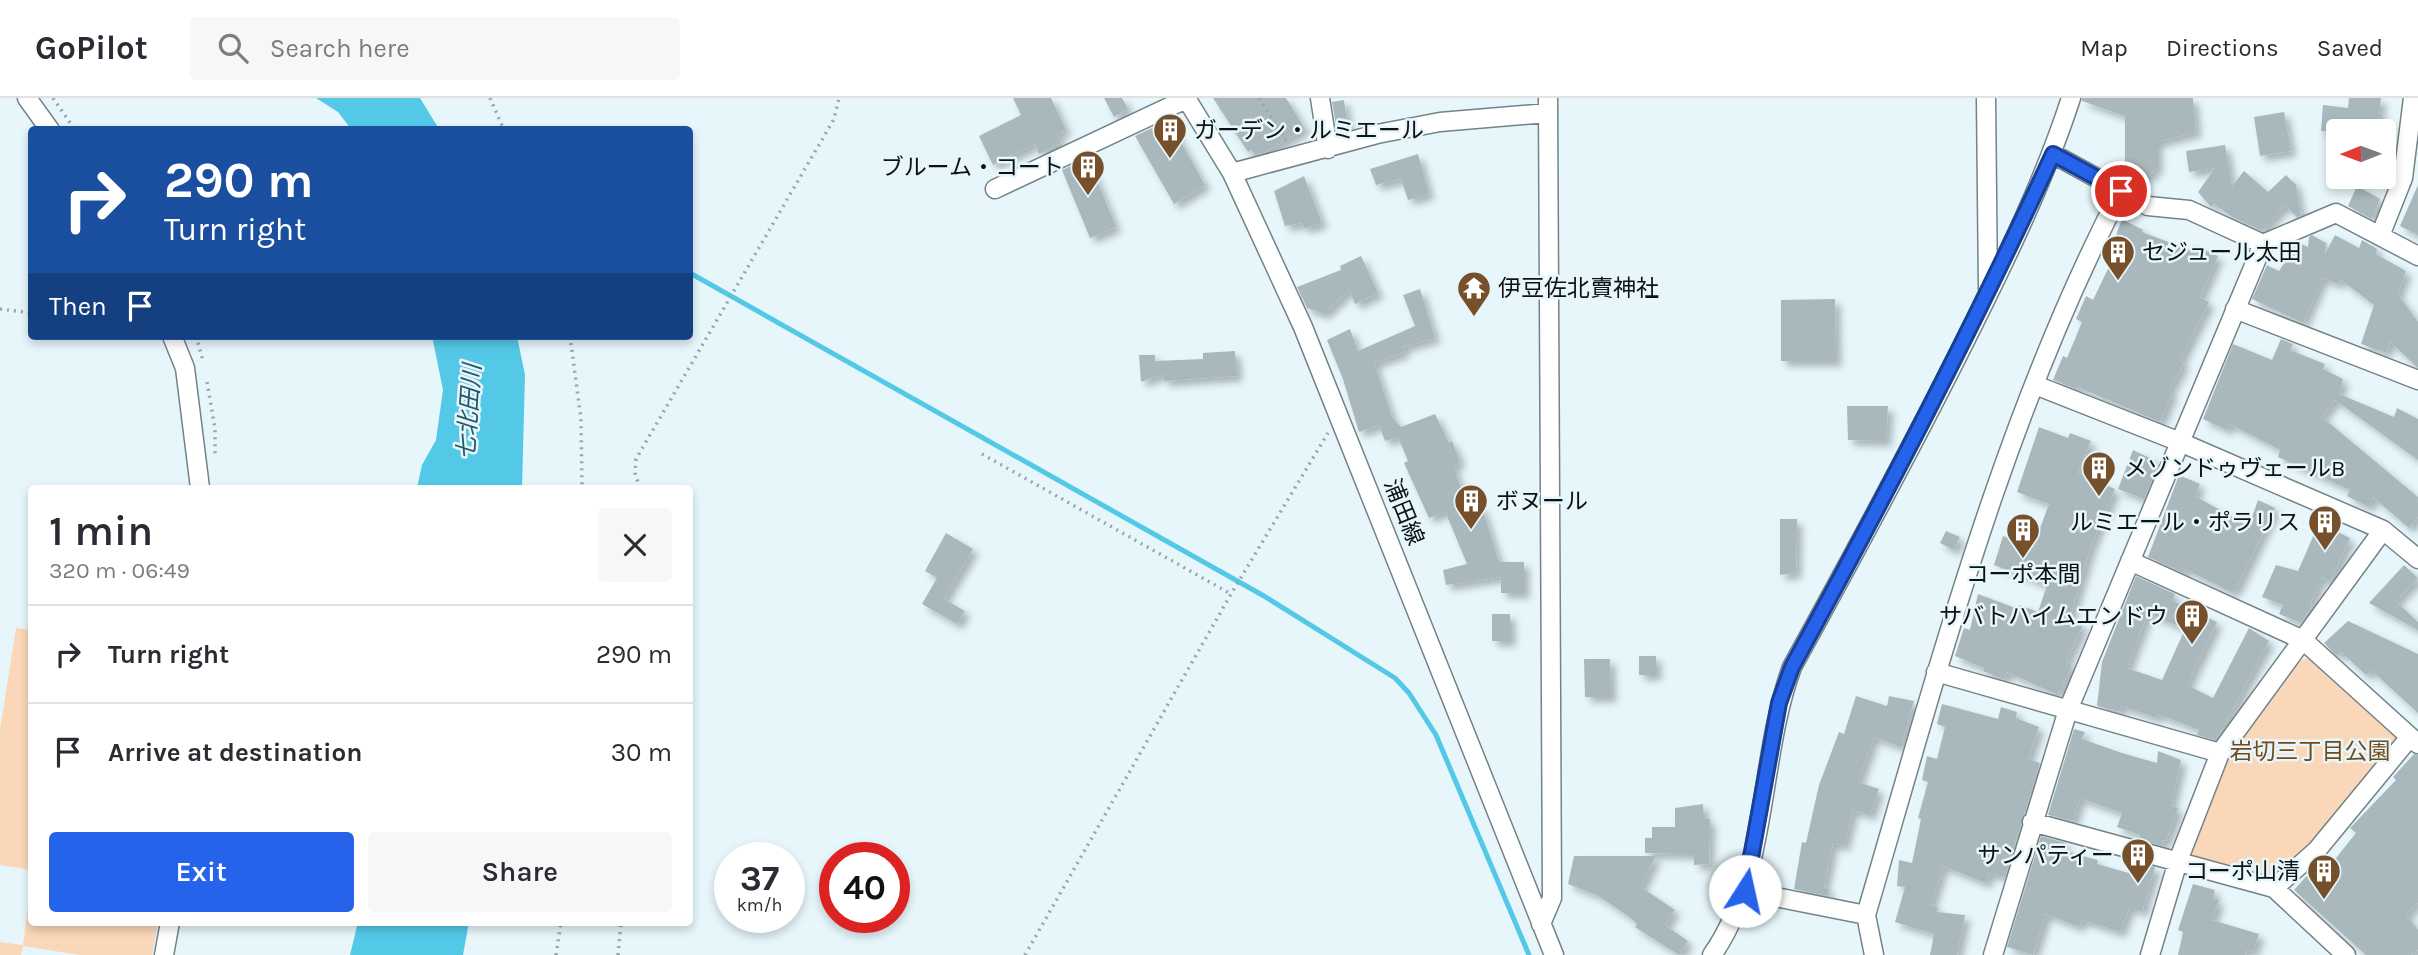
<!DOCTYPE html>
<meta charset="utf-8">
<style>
body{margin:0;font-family:Karla,"Noto Sans JP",sans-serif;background:#f7f7f7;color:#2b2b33;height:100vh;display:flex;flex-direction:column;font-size:26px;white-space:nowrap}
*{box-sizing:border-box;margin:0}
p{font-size:23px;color:#7c7c81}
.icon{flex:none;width:38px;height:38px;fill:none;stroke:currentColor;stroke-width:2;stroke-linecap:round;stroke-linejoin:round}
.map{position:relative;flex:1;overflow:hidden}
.side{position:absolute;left:28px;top:387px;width:665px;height:441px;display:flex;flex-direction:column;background:#fff;border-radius:7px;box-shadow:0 4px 10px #0003}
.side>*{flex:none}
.top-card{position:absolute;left:28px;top:28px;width:665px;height:214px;border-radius:7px;box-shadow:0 4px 10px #0003;background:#1a4fa0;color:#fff;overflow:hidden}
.needle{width:46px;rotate:269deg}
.controls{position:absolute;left:2326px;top:21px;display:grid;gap:14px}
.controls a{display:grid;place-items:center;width:70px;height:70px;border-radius:7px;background:#fff;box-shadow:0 4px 10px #0003;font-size:35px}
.speed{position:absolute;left:714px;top:744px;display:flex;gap:14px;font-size:35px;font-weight:700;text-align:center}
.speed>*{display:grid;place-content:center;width:91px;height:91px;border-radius:50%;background:#fff;box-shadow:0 4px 10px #0003;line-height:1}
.speed small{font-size:18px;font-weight:400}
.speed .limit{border:10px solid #d22;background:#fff;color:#111}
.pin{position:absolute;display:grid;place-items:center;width:60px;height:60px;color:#fff;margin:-30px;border:4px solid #fff;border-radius:50%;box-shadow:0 2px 7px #0007}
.me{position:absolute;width:77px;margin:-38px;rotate:10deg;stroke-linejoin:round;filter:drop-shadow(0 0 5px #0008)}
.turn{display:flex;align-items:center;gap:24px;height:147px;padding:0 21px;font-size:32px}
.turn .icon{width:91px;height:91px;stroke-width:2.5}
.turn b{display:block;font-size:49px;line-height:60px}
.then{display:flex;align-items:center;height:66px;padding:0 21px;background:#0003;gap:14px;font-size:26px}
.round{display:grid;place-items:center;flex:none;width:74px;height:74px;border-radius:7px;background:#f7f7f7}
.summary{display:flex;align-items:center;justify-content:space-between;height:119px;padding:0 21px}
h1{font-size:42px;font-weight:600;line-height:52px}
.primary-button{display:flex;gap:14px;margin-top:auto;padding:14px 21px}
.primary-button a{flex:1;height:80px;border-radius:7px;background:#2563eb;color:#fff;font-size:28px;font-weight:600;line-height:80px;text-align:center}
.primary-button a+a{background:#f7f7f7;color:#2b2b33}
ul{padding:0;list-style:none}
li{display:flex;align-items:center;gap:21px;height:98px;padding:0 21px;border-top:2px solid #e1e1e2}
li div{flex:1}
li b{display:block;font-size:26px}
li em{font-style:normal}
header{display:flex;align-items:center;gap:42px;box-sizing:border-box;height:98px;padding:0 35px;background:#fff;border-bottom:2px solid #e1e1e2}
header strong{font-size:33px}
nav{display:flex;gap:38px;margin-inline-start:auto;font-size:24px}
.search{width:490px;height:63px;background:#f7f7f7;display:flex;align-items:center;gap:18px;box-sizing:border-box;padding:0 24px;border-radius:7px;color:#7c7c81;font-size:26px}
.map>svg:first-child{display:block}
</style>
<header>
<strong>GoPilot</strong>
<div class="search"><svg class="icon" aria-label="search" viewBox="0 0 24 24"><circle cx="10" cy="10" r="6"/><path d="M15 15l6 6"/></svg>Search here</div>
<nav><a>Map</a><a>Directions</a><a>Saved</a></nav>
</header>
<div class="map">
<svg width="2418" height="857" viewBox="0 0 2418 857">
<defs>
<filter id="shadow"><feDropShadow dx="5.5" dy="5.5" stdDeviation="3.5" flood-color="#0004"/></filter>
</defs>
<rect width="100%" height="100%" fill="#e6f6fb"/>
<path fill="#fad7b8" d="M16,530L31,532V772L0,767V632Z
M2311,558L2399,641L2309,748L2274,780L2196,764L2190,756L2225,666L2296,565Z
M31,785L32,824H158L152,857H80L23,848L21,857H0V844L23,847Z"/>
<path fill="#54c9e7" d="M316,0H420L439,31H351L338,14Z
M432,238H517L525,277L522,390H417L422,367L436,342L443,292Z
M358,824H469L463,857H350Z"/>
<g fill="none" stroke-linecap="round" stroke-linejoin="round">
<path stroke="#54c9e7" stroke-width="5" d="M690,175L1264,498L1395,580L1409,595L1436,637L1529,857"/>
</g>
<path fill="#a9b8bc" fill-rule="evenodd" filter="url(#shadow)" d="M1013,0H1051L1066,32L1057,36L1061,45L1039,56L1035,46L993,67L979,38L1021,17Z
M1104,0H1122L1128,11L1114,19Z
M1213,0H1286L1305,31L1266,54L1255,57L1251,52L1248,54Z
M2082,0H2193L2196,34L2157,44V70L2147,79L2125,80V18L2082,3Z
M2349,0H2381L2377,33H2321L2323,7L2348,10Z
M1344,2L1348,32L1337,33L1332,4Z
M2284,14L2291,53L2260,58L2254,19Z
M1172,28L1205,87L1174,106L1135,38L1152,30L1156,37Z
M2225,47L2232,88L2244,73L2268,94L2286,77L2296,87L2301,118L2297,119L2285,107L2262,133L2232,119L2214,106L2211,109L2198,94L2215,70L2189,74L2186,53Z
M1418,56L1429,96L1408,102L1401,81L1376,87L1370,71Z
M1080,64L1082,69L1090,66L1116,129L1090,140L1062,72Z
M1304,78L1322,125L1305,130L1301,125L1285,128L1274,93Z
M2418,87V137L2400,128Z
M2357,88L2380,101L2372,121L2348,108Z
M2122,121L2143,132L2142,134L2192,153L2194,147L2218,158L2200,199L2209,204L2180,263L2184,265L2169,293L2172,295L2160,324L2078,289L2077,291L2053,282L2063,258L2067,260L2082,224L2076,221L2086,198L2093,202L2116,154L2111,151Z
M2312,137L2326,145L2325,156L2335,137L2359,150L2362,142L2377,151L2376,156L2406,173L2398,196L2418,224V270L2390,244L2386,255L2361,246L2374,207L2340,181L2338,186L2323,180L2303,225L2252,201L2267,167L2279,173L2297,144L2308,149L2309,139Z
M1361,158L1378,195L1355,206L1349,192L1324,216L1307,210L1297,189L1341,172L1340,168Z
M1420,191L1435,240L1402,249L1405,254L1374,265L1392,319L1401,329L1435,316L1449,345L1452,343L1460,364L1453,368L1469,412L1481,407L1499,464H1524V495H1501V479L1446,487L1443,472L1467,466L1445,413L1429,420L1404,365L1408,363L1398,339L1385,343L1379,327L1359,334L1343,281L1327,242L1350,231L1358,253L1415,228L1403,197Z
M1835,201L1836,263H1781V202Z
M2281,241L2293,246L2290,252L2325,266L2323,271L2343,281L2339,296L2394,319L2397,310L2418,321V362L2335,302L2322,319L2418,399V419L2409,430L2373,399L2369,409L2347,398L2350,392L2278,359L2280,352L2230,326L2227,332L2203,321L2233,246L2272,262Z
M1235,253L1237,278L1164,283L1163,276L1141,284L1139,257H1155V263L1203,261V255Z
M1847,308H1888L1886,343L1848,342Z
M2039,329L2068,340L2070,335L2091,343L2078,375L2115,391L2091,448L2070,519L2083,527L2066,564L2072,567L2058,597L2007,574L2004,582L2000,580L1983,573L1984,570L1955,558L1964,530L1970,532L1978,496L2018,511L2020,507L2038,514L2047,487L1994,467L2003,438L2033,449L2049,406L2017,394Z
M2133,352L2156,363L2154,367L2158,368L2144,401L2118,391Z
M2179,377L2200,386L2195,398L2249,428L2258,402L2275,410L2235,493H2229L2185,471L2183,475L2148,459Z
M1780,421H1797L1796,475L1780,477Z
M2319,425L2350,440L2330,484L2322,479L2310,506L2312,507L2301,525L2279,516L2283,507L2262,499L2276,467L2298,473Z
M1946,433L1960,439L1954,452L1940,445Z
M946,435L973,451L944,501L965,513L957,526L922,506L937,480L925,473Z
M2404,467L2418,480L2396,503L2418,524V532L2369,505Z
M2136,478L2175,496L2173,503L2217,524L2187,587L2213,600L2249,530L2269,543L2216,642L2197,637L2199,632L2158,616L2157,620L2121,608L2119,614L2097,608L2102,564ZM2148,515L2185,531L2162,582L2127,570Z
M1492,516H1510V543H1492Z
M2348,523L2418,556V615L2371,572L2366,577L2341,554L2337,558L2324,545Z
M1639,558H1656V577H1639Z
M1584,561H1610L1611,599H1585Z
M1856,598L1887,608L1889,598L1914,603L1901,649L1874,639L1858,684L1879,691L1870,717L1853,712L1844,748L1833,745L1824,788L1829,792L1827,798L1794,791L1802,744L1806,745L1819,687L1839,634L1844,636Z
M1942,606L1998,621L2001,609L2017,614L2016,620L2039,629L2028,661L2040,665L2005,779L1989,775L1986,785L1943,768L1931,807L1938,810L1937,814L1965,817L1957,857H1930L1934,836L1895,824L1905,789L1897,788L1899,762L1912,765L1921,721L1918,720L1928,684L1922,682L1927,658L1937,661L1945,629L1937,626Z
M2074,631L2085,634L2082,641L2122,655L2157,665L2158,653L2181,662L2171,708L2178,710L2166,743L2163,742L2161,748L2139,741L2140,737L2117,729L2122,715L2080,700L2073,723L2048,717Z
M2414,656L2418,657V805L2406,816L2418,832V852L2411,857H2366L2294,792L2312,772L2320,780L2356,735L2350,730L2396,682L2393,679Z
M1703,706L1704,721H1710L1709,766L1694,767V756L1645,755V740H1652V729H1675V710Z
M2041,738L2066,745L2064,753L2098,762L2097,766L2129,775L2133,763L2155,769L2142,814L2130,809L2120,834L2082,822L2079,829L2046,816L2033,857L2007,849Z
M1574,758H1656L1641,789L1675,812L1665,827L1688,843L1679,857L1635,829L1637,826L1628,818L1597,797L1568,786Z
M2193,786L2215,792L2213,802H2219L2212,822L2259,836L2253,854L2247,852L2245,857H2178L2183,834L2178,832Z"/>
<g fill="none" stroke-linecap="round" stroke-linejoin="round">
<g stroke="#748387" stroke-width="21">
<path id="minor" d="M27,0L50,32
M1186,0L1232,75L1303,229L1554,857
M1320,0L1328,51
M1986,0L1988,191
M2053,56L2148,108L2189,112L2263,146
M1232,75L1377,36L1440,24L1548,15
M995,91L1186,1
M2380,138L2403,80L2413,0
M2235,211L2418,282
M172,238L185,270L200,390
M2035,287L2180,344L2383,432L2418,461
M2130,463L2303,542L2418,646
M1936,574L2220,655
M2032,724L2274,790L2346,857
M2274,790L2317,752L2410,639
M1745,793L1866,817
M1541,826L1552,800L1548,0
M164,857L170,824
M1712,857C1769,776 1758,661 1792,569C1852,460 1911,351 1967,239C2006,161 2044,83 2071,0
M1874,857L1866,817C1938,572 2003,320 2121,93
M1993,857L2068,612L2263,146L2336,115L2418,158
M2150,857L2178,763L2220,655L2383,432"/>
</g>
<path stroke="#99a6a9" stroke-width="3.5" stroke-dasharray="2 5" stroke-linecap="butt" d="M53,0L75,32
M490,0L504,32
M1259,0L1286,43
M0,211L32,215
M196,238L203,263
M570,238L581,321L582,390
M207,284L215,331V356
M982,356L1231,496
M640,390L635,375L636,361L834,21L839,0
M556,857L561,824
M618,857L621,824
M1025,857L1231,496L1328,335"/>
<use href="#minor" stroke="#fff" stroke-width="18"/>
</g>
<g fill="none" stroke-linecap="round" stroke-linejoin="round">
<g stroke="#184099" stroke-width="18">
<path id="route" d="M1745,793L1779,605L1792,569C1885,399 1972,232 2053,56L2121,93"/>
</g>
<use href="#route" stroke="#2563eb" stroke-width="12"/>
</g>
<defs>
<g id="building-pin" transform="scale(1.75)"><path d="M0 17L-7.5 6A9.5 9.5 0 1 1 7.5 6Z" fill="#75502b" stroke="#e6f6fb"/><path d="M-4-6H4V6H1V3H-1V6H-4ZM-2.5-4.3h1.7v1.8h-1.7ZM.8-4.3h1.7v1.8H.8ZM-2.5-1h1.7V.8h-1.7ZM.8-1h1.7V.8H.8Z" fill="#fff"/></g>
<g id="temple-pin" transform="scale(1.75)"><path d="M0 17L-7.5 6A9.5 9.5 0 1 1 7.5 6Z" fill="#75502b" stroke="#e6f6fb"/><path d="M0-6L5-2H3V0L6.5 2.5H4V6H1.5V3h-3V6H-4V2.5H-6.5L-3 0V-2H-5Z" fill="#fff"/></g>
</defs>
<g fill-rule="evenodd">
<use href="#building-pin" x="1170" y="32"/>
<use href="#building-pin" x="1088" y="69"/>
<use href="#building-pin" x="2118" y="154"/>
<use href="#temple-pin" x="1474" y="190"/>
<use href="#building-pin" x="2099" y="370"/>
<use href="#building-pin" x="1471" y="403"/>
<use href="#building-pin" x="2325" y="424"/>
<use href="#building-pin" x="2023" y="432"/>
<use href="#building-pin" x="2192" y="518"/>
<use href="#building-pin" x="2138" y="757"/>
<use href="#building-pin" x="2324" y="773"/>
</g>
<g text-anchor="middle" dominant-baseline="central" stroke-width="5" stroke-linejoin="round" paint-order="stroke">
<g font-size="23" fill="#0d1214" stroke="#e6f6fb" text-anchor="start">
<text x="1194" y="32">ガーデン・ルミエール</text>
<text x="1064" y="69" text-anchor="end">ブルーム・コート</text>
<text x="2142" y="154">セジュール太田</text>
<text x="1498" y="190">伊豆佐北賣神社</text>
<text x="2124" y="370">メゾンドゥヴェールB</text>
<text x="1496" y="403">ボヌール</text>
<text x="2300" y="424" text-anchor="end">ルミエール・ポラリス</text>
<text x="2023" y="476" text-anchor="middle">コーポ本間</text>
<text x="2168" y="518" text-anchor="end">サバトハイムエンドウ</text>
<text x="2114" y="757" text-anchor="end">サンパティー</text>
<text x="2300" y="773" text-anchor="end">コーポ山清</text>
</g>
<g font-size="23" fill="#0d1214" stroke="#e6f6fb">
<text transform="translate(1404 414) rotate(68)">浦田線</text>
</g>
<g font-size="23" fill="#744919" stroke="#e6f6fb">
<text x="2310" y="653">岩切三丁目公園</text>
</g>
<g font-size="24" font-style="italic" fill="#275865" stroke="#e6f6fb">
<text transform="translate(469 314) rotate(-86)">七北田川</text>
</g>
</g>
</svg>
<div class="controls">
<a><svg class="needle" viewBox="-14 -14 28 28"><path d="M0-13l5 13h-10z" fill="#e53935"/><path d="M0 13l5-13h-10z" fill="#7c7c81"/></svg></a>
</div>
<div class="speed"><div>37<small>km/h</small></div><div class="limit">40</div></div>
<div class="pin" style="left:2121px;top:93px;background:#d93025"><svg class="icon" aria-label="arrive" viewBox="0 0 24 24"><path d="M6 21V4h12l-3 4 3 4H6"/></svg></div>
<svg class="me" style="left:1745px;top:793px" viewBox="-20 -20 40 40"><circle r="19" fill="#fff"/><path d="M0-13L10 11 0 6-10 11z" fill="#2563eb"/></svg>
<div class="top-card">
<div class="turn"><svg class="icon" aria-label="right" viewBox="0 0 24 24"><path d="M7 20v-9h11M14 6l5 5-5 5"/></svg><div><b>290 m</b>Turn right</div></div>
<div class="then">Then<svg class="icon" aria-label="arrive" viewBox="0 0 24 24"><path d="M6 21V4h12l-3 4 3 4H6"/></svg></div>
</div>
<section class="side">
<div class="summary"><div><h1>1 min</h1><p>320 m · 06:49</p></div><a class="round"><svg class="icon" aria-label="close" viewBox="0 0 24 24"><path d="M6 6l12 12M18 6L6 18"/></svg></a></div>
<ul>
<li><svg class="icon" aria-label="right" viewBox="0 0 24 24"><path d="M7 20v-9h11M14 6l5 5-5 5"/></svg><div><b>Turn right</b></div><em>290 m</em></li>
<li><svg class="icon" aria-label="arrive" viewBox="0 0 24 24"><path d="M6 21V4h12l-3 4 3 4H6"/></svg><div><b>Arrive at destination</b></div><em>30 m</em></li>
</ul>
<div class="primary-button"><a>Exit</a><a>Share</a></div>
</section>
</div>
